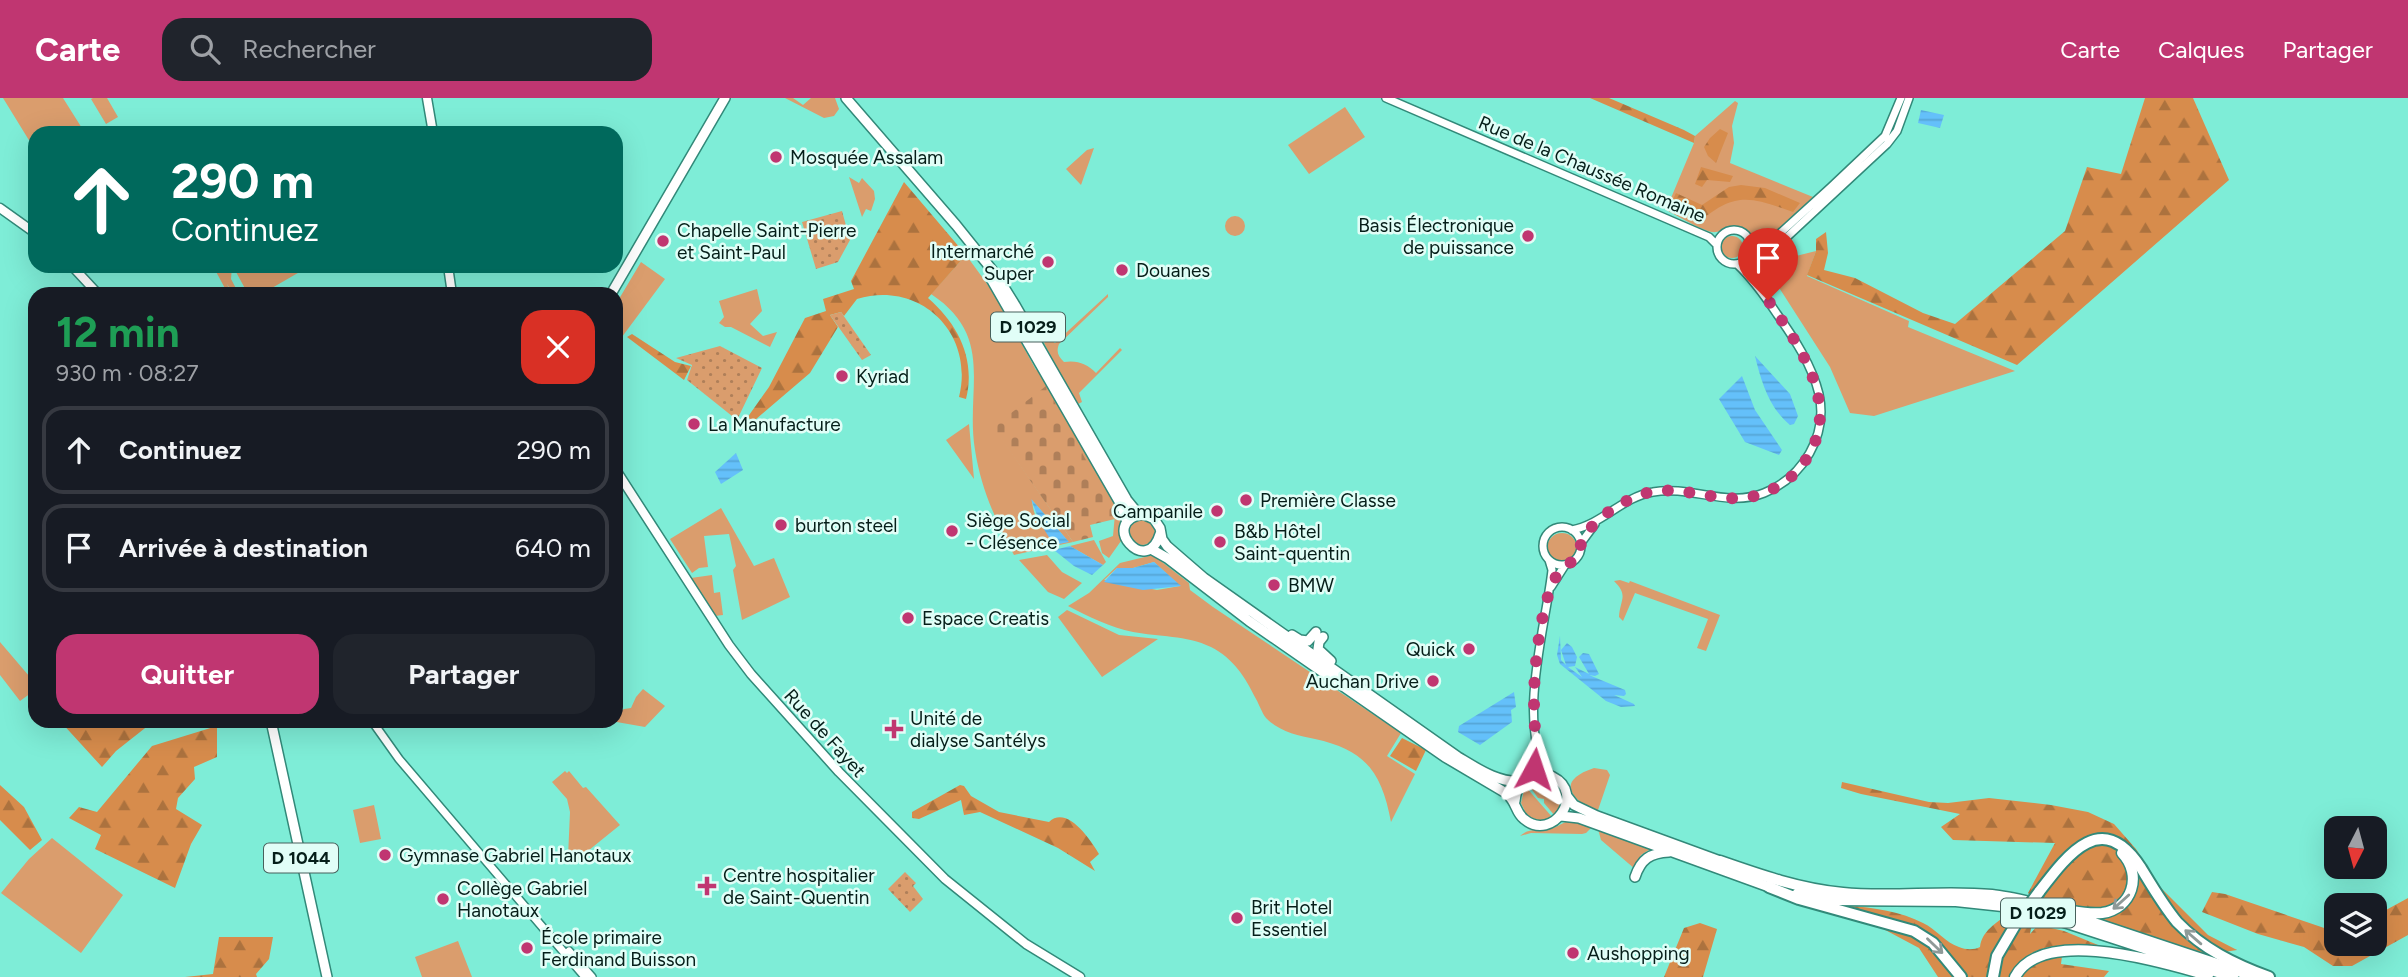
<!DOCTYPE html>
<html lang="fr">
<meta charset="utf-8">
<style>
body{margin:0;font-family:Figtree,sans-serif;background:#20242c;color:#f1f3f6;height:100vh;display:flex;flex-direction:column;font-size:26px;white-space:nowrap}
*{box-sizing:border-box;margin:0}
p{font-size:23px;color:#9ea1a6}
.icon{flex:none;width:38px;height:38px;fill:none;stroke:currentColor;stroke-width:2;stroke-linecap:round;stroke-linejoin:round}
.map{position:relative;flex:1;overflow:hidden}
.sheet{position:absolute;left:28px;top:189px;width:595px;height:441px;display:flex;flex-direction:column;background:#171b24;border-radius:21px;box-shadow:0 7px 28px #0002}
.sheet>*{flex:none}
.hud{position:absolute;left:28px;top:28px;width:595px;height:147px;border-radius:21px;box-shadow:0 7px 28px #0002;background:#00695c;color:#fff;overflow:hidden}
.needle{width:46px;rotate:186deg}
.fabs{position:absolute;left:2324px;top:718px;display:grid;gap:14px}
.fabs a{display:grid;place-items:center;width:63px;height:63px;border-radius:14px;background:#171b24;box-shadow:0 7px 28px #0002;font-size:35px}
.pin{position:absolute;display:grid;place-items:center;width:60px;height:60px;color:#fff;margin:-72px -30px;border-radius:50% 50% 50% 0;rotate:-45deg;box-shadow:0 0 7px #0007}
.pin .icon{rotate:45deg}
.me{position:absolute;width:77px;margin:-38px;rotate:5deg;stroke-linejoin:round;filter:drop-shadow(0 0 5px #0008)}
.turn{display:flex;align-items:center;gap:24px;height:147px;padding:0 28px;font-size:32px}
.turn .icon{width:91px;height:91px;stroke-width:2.5}
.turn b{display:block;font-size:49px;line-height:60px}
.round{display:grid;place-items:center;flex:none;width:74px;height:74px;border-radius:21px;background:#20242c}
.headline{display:flex;align-items:center;justify-content:space-between;height:119px;padding:0 28px}
h1{font-size:42px;font-weight:700;line-height:52px;color:#1e9e55}
.cta{display:flex;gap:14px;margin-top:auto;padding:14px 28px}
.cta a{flex:1;height:80px;border-radius:21px;background:#c03671;color:#fff;font-size:28px;font-weight:700;line-height:80px;text-align:center}
.cta a+a{background:#20242c;color:#f1f3f6}
ul{padding:0;list-style:none}
li{display:flex;align-items:center;gap:21px;height:88px;margin:0 14px 10px;padding:0 14px;border:4px solid #363941;border-radius:21px}
li div{flex:1}
li b{display:block;font-size:26px}
li em{font-style:normal}
header{display:flex;align-items:center;gap:42px;box-sizing:border-box;height:98px;padding:0 35px;background:#c03671;color:#fff}
header strong{font-size:33px}
nav{display:flex;gap:38px;margin-inline-start:auto;font-size:24px}
.search{width:490px;height:63px;background:#20242c;display:flex;align-items:center;gap:18px;box-sizing:border-box;padding:0 24px;border-radius:21px;color:#9ea1a6;font-size:26px}
.map>svg:first-child{display:block}
</style>
<header>
<strong>Carte</strong>
<div class="search"><svg class="icon" aria-label="search" viewBox="0 0 24 24"><circle cx="10" cy="10" r="6"/><path d="M15 15l6 6"/></svg>Rechercher</div>
<nav><a>Carte</a><a>Calques</a><a>Partager</a></nav>
</header>
<div class="map">
<svg width="2408" height="879" viewBox="0 0 2408 879">
<defs>
<pattern id="forest-firs" width="22" height="20" patternUnits="userSpaceOnUse" patternTransform="scale(1.75)"><rect width="22" height="20" fill="#d78c4c"/><path d="M5 1l3.5 6h-7zM16 11l3.5 6h-7z" fill="#ac723e"/></pattern>
<pattern id="cemetery-stones" width="16" height="16" patternUnits="userSpaceOnUse" patternTransform="scale(1.75)"><rect width="16" height="16" fill="#da9d6d"/><path d="M2 7V4a2 2 0 0 1 4 0v3zM10 15v-3a2 2 0 0 1 4 0v3z" fill="#af7f59"/></pattern>
<pattern id="park-dots" width="8" height="8" patternUnits="userSpaceOnUse" patternTransform="scale(1.75)"><rect width="8" height="8" fill="#da9d6d"/><path d="M2 2h.1M6 6h.1" fill="none" stroke="#af7f59" stroke-width="1.8" stroke-linecap="round"/></pattern>
<pattern id="water-rules" width="6" height="5" patternUnits="userSpaceOnUse" patternTransform="scale(1.75)"><rect width="6" height="5" fill="#64c0fa"/><path d="M0 2.5h6" fill="none" stroke="#55a5d6"/></pattern>
</defs>
<rect width="100%" height="100%" fill="#7eedd7"/>
<path fill="#da9d6d" fill-rule="evenodd" d="M3,0H63L85,35H35V52Z
M93,0H107L118,19L106,26L91,1Z
M785,0H793L803,7L811,0H835L839,11L834,18L824,20Z
M1735,3L1738,5L1732,28L1734,45L1730,65L1813,99C1802,109 1778,139 1762,139C1752,139 1746,130 1737,129C1728,128 1724,133 1716,134C1706,136 1677,117 1666,112L1694,45L1695,38Z
M1345,9L1365,39L1309,76L1288,47Z
M1094,50L1081,87L1066,71L1087,52Z
M849,79L859,85L862,80L874,93L875,101L871,113L866,111L862,119Z
M1225 128a10 10 0 1 1 20 0a10 10 0 1 1-20 0Z
M1721 149a11 11 0 1 1 22 0a11 11 0 1 1-22 0Z
M1816,153L1807,178L1909,223L1908,229L2015,273L1874,318L1850,315L1830,269L1767,171L1780,162Z
M966,157L996,198L1036,272L1040,271L1082,347L1116,403L1123,422L1120,432L1121,443L1109,460L1102,455L1099,443L1113,438L1115,416L994,329L1073,444L1014,457C996,423 981,391 975,352C965,291 996,239 931,196ZM1032,402L1068,443C1046,433 1034,427 1032,402Z
M641,164L665,181L616,247V206Z
M213,168H232L231,181L239,196H233L227,186L231,196H228Z
M238,168H310L265,194V196H248L236,174L239,173H237Z
M757,191L762,213L750,226L763,238L777,234L770,249L731,229H725L719,225L724,219L719,203Z
M1108,196V199L1059,246C1056,254 1058,258 1064,264C1078,262 1087,266 1096,275L1120,250L1122,252L1079,295L1082,304L1076,307L1044,245L1049,241L1055,245Z
M969,326L974,381L946,342Z
M721,410L754,468L774,460L790,499L742,522L733,472L736,468L729,436L704,438L708,469L699,470L692,475L670,441Z
M1129 434a13 13 0 1 1 26 0a13 13 0 1 1-26 0Z
M1547 450a15 15 0 1 1 30 0a15 15 0 1 1-30 0Z
M1094,442L1106,464L1103,467L1070,448Z
M1047,457L1062,474L1082,485L1064,501L1048,494L1019,462Z
M1153,457L1189,485L1190,492L1213,509L1401,635L1387,658L1415,676L1391,724C1382,675 1366,652 1315,641C1298,638 1278,633 1266,620C1262,615 1259,606 1256,601C1245,579 1234,561 1211,549C1186,537 1159,539 1133,534C1110,529 1089,519 1068,508L1089,495L1120,465ZM1154,464L1180,488L1157,492L1104,482L1117,470H1133Z
M712,477L714,495L720,494L723,517L715,518L691,480Z
M1620,482L1629,485L1630,483L1720,517L1706,553L1697,550L1708,521L1635,495L1623,523L1619,519C1620,501 1629,498 1614,483Z
M1067,512L1119,537L1158,541L1102,579L1058,519Z
M0,544L35,585V592L20,603L0,577Z
M643,591L665,608L645,629L611,623H616V616L624,611L631,610L636,599Z
M1594,670L1607,672L1610,677L1597,715C1571,701 1555,683 1594,670Z
M565,673L567,675L569,673L583,690L586,689L620,727L573,765L568,759L570,714L567,701L552,684Z
M1539,681L1551,684L1561,696L1560,711L1555,718L1544,705V701L1538,700L1528,686Z
M1525,688L1553,720L1541,723L1527,718L1521,705Z
M374,707L381,741L360,745L353,712Z
M1573,722L1592,729L1586,735L1582,736L1531,735L1520,738C1530,729 1537,734 1549,731C1558,730 1563,723 1573,722Z
M1598,731L1652,750L1641,757L1635,771L1601,742Z
M52,740L123,797L81,855L1,795L29,761Z
M458,843L472,879H422L415,859Z"/>
<path fill="url(#forest-firs)" d="M1590,0H1609L1684,32L1695,38L1694,45Z
M2145,0H2193L2229,82L2017,267L1807,177L1816,153V141L1826,134L1828,155L1824,172L1855,180L1923,215L1955,226L2065,133L2087,69L2121,76Z
M1720,31L1728,35L1716,65L1708,58L1704,49L1710,40Z
M1701,69L1733,78L1730,84L1707,82L1702,89L1695,86Z
M904,84L966,157L928,200C958,226 976,261 966,301L959,299C975,235 920,182 857,201L844,218L841,214L830,217L838,229L810,275L755,322L747,320L769,289L805,220L826,213L823,201L854,191L851,183Z
M1741,87L1765,90L1800,105L1793,114C1750,99 1736,93 1699,124L1677,115L1670,107L1676,95L1702,107L1729,89Z
M632,236L675,264L691,268L684,282L627,239Z
M60,623H154L116,653L102,669Z
M217,628V659L194,669L195,681L178,700L176,711L202,727L191,746L175,790L95,751L101,737L69,720L79,709L97,714L152,648Z
M1402,640L1426,652L1416,673L1390,658Z
M1842,684L1929,704L1948,705L1989,700L2051,707L2088,714L2114,726L2136,751L2161,790L2208,837L2237,852L2205,857L2030,797L2028,795L2055,745L1953,742L1941,729L1960,716L1861,696L1841,690Z
M0,687L24,709L42,742L30,752L0,722Z
M960,687L964,688L971,698L999,714L1049,724C1067,707 1090,741 1099,756L1090,764L1095,773L1058,750L980,714L964,717L961,702L919,721L912,720V714Z
M2212,794L2225,796L2336,834V845H2375V818L2408,800V837L2352,868H2333L2304,849L2258,836L2202,814Z
M1849,808C1872,809 1902,814 1923,825C1936,831 1946,845 1959,849C1966,852 1974,852 1980,849C1982,833 1996,825 2008,816L2014,817L1992,855L1989,879H1938L1919,850L1874,826L1871,815Z
M2027,824L2032,825L2030,836L2038,827L2064,833L2098,847L2096,849C2060,846 2028,844 2009,879H1999C2001,856 2012,840 2027,824Z
M1700,825L1717,831L1703,879H1664L1684,830Z
M219,839H273L269,861L256,876L257,879H185L213,876Z
M2062,858L2061,866L2109,873L2104,879H2018C2027,863 2045,860 2062,858Z"/>
<path fill="url(#cemetery-stones)" d="M1046,288L1115,416V421L1090,427L1093,439L1073,444L993,329Z"/>
<path fill="url(#park-dots)" d="M842,113L850,142L838,164L816,171L802,124Z
M841,214L871,257L862,262L830,217Z
M720,248L762,270L737,322L687,282L692,267L676,260Z
M905,774L916,785L913,788L923,801L910,814L888,791Z"/>
<path fill="url(#water-rules)" d="M1921,12L1944,17L1940,30L1918,25Z
M1755,258L1790,296L1798,318L1794,326L1790,327C1769,310 1761,283 1755,258Z
M1742,278L1755,312L1782,352L1779,357L1745,344L1719,301Z
M736,355L743,372L721,386L715,374Z
M1031,401L1069,444L1054,447L1040,425Z
M1070,448L1103,467L1092,477L1074,468L1054,452Z
M1154,464L1181,488L1143,492L1104,484L1117,470H1133Z
M1560,538L1561,562L1566,567L1561,552L1567,545L1572,549L1577,559L1575,568L1568,569L1582,579L1575,569L1589,576L1579,559L1583,555L1589,556L1599,576L1595,578L1589,577L1625,592L1626,596L1624,598L1614,597L1634,606L1635,608L1621,609L1606,603L1560,566L1557,557Z
M1514,594L1516,609L1511,612L1512,624L1480,647L1458,634L1459,628Z"/>
<g fill="none" stroke-linecap="round" stroke-linejoin="round">
<g stroke="#328979" stroke-width="10">
<path id="tertiary" d="M1386,0L1709,139L1716,146
M1717 149a17 17 0 1 1 34 0a17 17 0 1 1-34 0Z
M1748,140L1764,143L1776,139L1831,89L1885,38L1901,0
M1751,153L1775,145L1788,138L1887,46L1897,33L1909,0
M1543 448a19 19 0 1 1 38 0a19 19 0 1 1-38 0Z
M1572,432C1603,426 1622,399 1653,394C1691,387 1727,410 1764,395C1803,379 1828,338 1819,296C1812,267 1794,240 1777,216C1765,198 1753,181 1737,166
M1581,445L1595,426
M1551,489L1565,467
M372,623L399,661L585,879
M1548,677C1516,625 1546,528 1552,472L1549,462
M1531,678L1537,651
M569,853L592,879"/>
</g>
<g stroke="#328979" stroke-width="11">
<path id="secondary" d="M427,0L433,35
M0,110L35,135
M72,168L98,196
M448,168L452,196
M616,372L729,547L751,576L839,674L945,781L1026,846L1080,879"/>
</g>
<g stroke="#328979" stroke-width="12">
<path id="primary" d="M846,0L956,127L997,178L1015,207L1127,402L1136,413L1154,421L1160,430L1162,441L1167,448L1204,480L1458,659C1478,671 1500,686 1523,683
M990,179L1120,405L1127,424
M611,196L725,0
M1142,416C1098,425 1147,480 1160,436
M1151,451L1167,460L1249,523L1445,659L1506,695C1517,704 1515,714 1524,721C1553,745 1586,695 1553,679C1546,675 1539,675 1532,678C1520,682 1516,692 1515,703
M1292,537L1300,542L1308,543L1316,534
M1323,539L1319,544L1318,551L1331,563
M271,623L327,879
M1567,698L1574,707L1597,718L1720,763
M1561,718L1579,720L1769,789
M1635,779C1641,761 1650,755 1669,754"/>
</g>
<g stroke="#328979" stroke-width="13">
<path id="trunk" d="M1720,763C1760,777 1800,791 1843,795C1892,800 1942,792 1992,797C2023,800 2074,818 2102,815C2132,811 2143,777 2122,755
M1797,796L1834,802L1956,803L2021,810L2233,879
M2070,817L2256,879
M2015,879C2043,827 2163,865 2208,877"/>
</g>
<g stroke="#328979" stroke-width="14">
<path id="motorway" d="M1769,789L1799,801L1914,833L1933,845L1961,879
M2039,794C2068,756 2102,710 2141,770C2152,788 2163,807 2177,824C2203,851 2234,866 2269,879
M1993,879L1997,858L2017,824"/>
</g>
<use href="#tertiary" stroke="#fff" stroke-width="7"/>
<use href="#secondary" stroke="#fff" stroke-width="8"/>
<use href="#primary" stroke="#fff" stroke-width="9"/>
<use href="#trunk" stroke="#fff" stroke-width="10"/>
<use href="#motorway" stroke="#fff" stroke-width="10"/>
<g stroke="#328979" stroke-width="14" stroke-linecap="butt">
<path id="motorway-bridge" d="M2017,824L2039,794"/>
</g>
<use href="#motorway-bridge" stroke="#fff" stroke-width="10"/>
</g>
<defs><path id="oneway-shaft" d="M-6 0H5M1.5-3L5.5 0L1.5 3" fill="none" stroke-width="1.6" stroke-linecap="round" stroke-linejoin="round" transform="scale(1.75)"/></defs>
<g stroke="#8e9a98">
<use href="#oneway-shaft" transform="translate(2121 804) rotate(138)"/>
<use href="#oneway-shaft" transform="translate(2193 839) rotate(-139)"/>
<use href="#oneway-shaft" transform="translate(1935 848) rotate(44)"/>
</g>
<g fill="none" stroke-linecap="round" stroke-linejoin="round">
<path stroke="#c03671" stroke-width="12" stroke-dasharray="0 21.6" d="M1534,671C1537,646 1534,626 1534,601C1534,570 1541,491 1563,469C1567,466 1573,464 1577,460C1580,454 1580,447 1583,440C1595,421 1621,403 1643,396C1677,385 1709,403 1743,400C1764,398 1786,386 1799,371C1847,314 1802,252 1768,202"/>
</g>
<g fill="#c03671" stroke="#e1fef7" stroke-width="2.5">
<circle cx="776" cy="59" r="7"/>
<circle cx="1528" cy="138" r="7"/>
<circle cx="663" cy="143" r="7"/>
<circle cx="1048" cy="164" r="7"/>
<circle cx="1122" cy="172" r="7"/>
<circle cx="842" cy="278" r="7"/>
<circle cx="694" cy="326" r="7"/>
<circle cx="1246" cy="402" r="7"/>
<circle cx="1217" cy="413" r="7"/>
<circle cx="781" cy="427" r="7"/>
<circle cx="952" cy="433" r="7"/>
<circle cx="1220" cy="444" r="7"/>
<circle cx="1274" cy="487" r="7"/>
<circle cx="908" cy="520" r="7"/>
<circle cx="1469" cy="551" r="7"/>
<circle cx="1433" cy="583" r="7"/>
<path d="M890.5 620.5h7v7h7v7h-7v7h-7v-7h-7v-7h7z"/>
<circle cx="385" cy="757" r="7"/>
<path d="M703.5 777.5h7v7h7v7h-7v7h-7v-7h-7v-7h7z"/>
<circle cx="443" cy="801" r="7"/>
<circle cx="1237" cy="820" r="7"/>
<circle cx="527" cy="850" r="7"/>
<circle cx="1573" cy="855" r="7"/>
</g>
<g text-anchor="middle" dominant-baseline="central" stroke-width="5" stroke-linejoin="round" paint-order="stroke">
<g fill="#e1fef7" stroke="#47615c" stroke-width="2">
<rect x="991" y="214.5" width="74" height="29" rx="5"/>
<rect x="264" y="745.5" width="74" height="29" rx="5"/>
<rect x="2001" y="800.5" width="74" height="29" rx="5"/>
</g>
<g font-size="18" font-weight="bold" fill="#051e19">
<text x="1028" y="229">D 1029</text>
<text x="301" y="760">D 1044</text>
<text x="2038" y="815">D 1029</text>
</g>
<g font-size="19" fill="#051e19" stroke="#e1fef7" text-anchor="start">
<text x="790" y="59">Mosquée Assalam</text>
<text x="1514" y="127" text-anchor="end">Basis Électronique<tspan x="1514" dy="22">de puissance</tspan></text>
<text x="677" y="132">Chapelle Saint-Pierre<tspan x="677" dy="22">et Saint-Paul</tspan></text>
<text x="1034" y="153" text-anchor="end">Intermarché<tspan x="1034" dy="22">Super</tspan></text>
<text x="1136" y="172">Douanes</text>
<text x="856" y="278">Kyriad</text>
<text x="708" y="326">La Manufacture</text>
<text x="1260" y="402">Première Classe</text>
<text x="1203" y="413" text-anchor="end">Campanile</text>
<text x="966" y="422">Siège Social<tspan x="966" dy="22">- Clésence</tspan></text>
<text x="795" y="427">burton steel</text>
<text x="1234" y="433">B&amp;b Hôtel<tspan x="1234" dy="22">Saint-quentin</tspan></text>
<text x="1288" y="487">BMW</text>
<text x="922" y="520">Espace Creatis</text>
<text x="1455" y="551" text-anchor="end">Quick</text>
<text x="1419" y="583" text-anchor="end">Auchan Drive</text>
<text x="910" y="620">Unité de<tspan x="910" dy="22">dialyse Santélys</tspan></text>
<text x="399" y="757">Gymnase Gabriel Hanotaux</text>
<text x="723" y="777">Centre hospitalier<tspan x="723" dy="22">de Saint-Quentin</tspan></text>
<text x="457" y="790">Collège Gabriel<tspan x="457" dy="22">Hanotaux</tspan></text>
<text x="1251" y="809">Brit Hotel<tspan x="1251" dy="22">Essentiel</tspan></text>
<text x="541" y="839">École primaire<tspan x="541" dy="22">Ferdinand Buisson</tspan></text>
<text x="1587" y="855">Aushopping</text>
</g>
<g font-size="19" fill="#051e19" stroke="#e1fef7">
<text transform="translate(1592 71) rotate(23)">Rue de la Chaussée Romaine</text>
<text transform="translate(825 635) rotate(48)">Rue de Fayet</text>
</g>
</g>
</svg>
<div class="fabs">
<a><svg class="needle" viewBox="-14 -14 28 28"><path d="M0-13l5 13h-10z" fill="#e53935"/><path d="M0 13l5-13h-10z" fill="#9ea1a6"/></svg></a>
<a><svg class="icon" aria-label="layers" viewBox="0 0 24 24"><path d="M12 4l9 5-9 5-9-5zM3 14l9 5 9-5"/></svg></a>
</div>
<div class="pin" style="left:1768px;top:202px;background:#d93025"><svg class="icon" aria-label="arrive" viewBox="0 0 24 24"><path d="M6 21V4h12l-3 4 3 4H6"/></svg></div>
<svg class="me" style="left:1534px;top:671px" viewBox="-20 -20 40 40"><path d="M0-17L14 15 0 8-14 15z" fill="#c03671" stroke="#fff" stroke-width="4"/></svg>
<div class="hud">
<div class="turn"><svg class="icon" aria-label="ahead" viewBox="0 0 24 24"><path d="M12 20V5M6 11l6-6 6 6"/></svg><div><b>290 m</b>Continuez</div></div>
</div>
<section class="sheet">
<div class="headline"><div><h1>12 min</h1><p>930 m · 08:27</p></div><a class="round" style="background:#d93025;color:#fff"><svg class="icon" aria-label="close" viewBox="0 0 24 24"><path d="M6 6l12 12M18 6L6 18"/></svg></a></div>
<ul>
<li><svg class="icon" aria-label="ahead" viewBox="0 0 24 24"><path d="M12 20V5M6 11l6-6 6 6"/></svg><div><b>Continuez</b></div><em>290 m</em></li>
<li><svg class="icon" aria-label="arrive" viewBox="0 0 24 24"><path d="M6 21V4h12l-3 4 3 4H6"/></svg><div><b>Arrivée à destination</b></div><em>640 m</em></li>
</ul>
<div class="cta"><a>Quitter</a><a>Partager</a></div>
</section>
</div>
